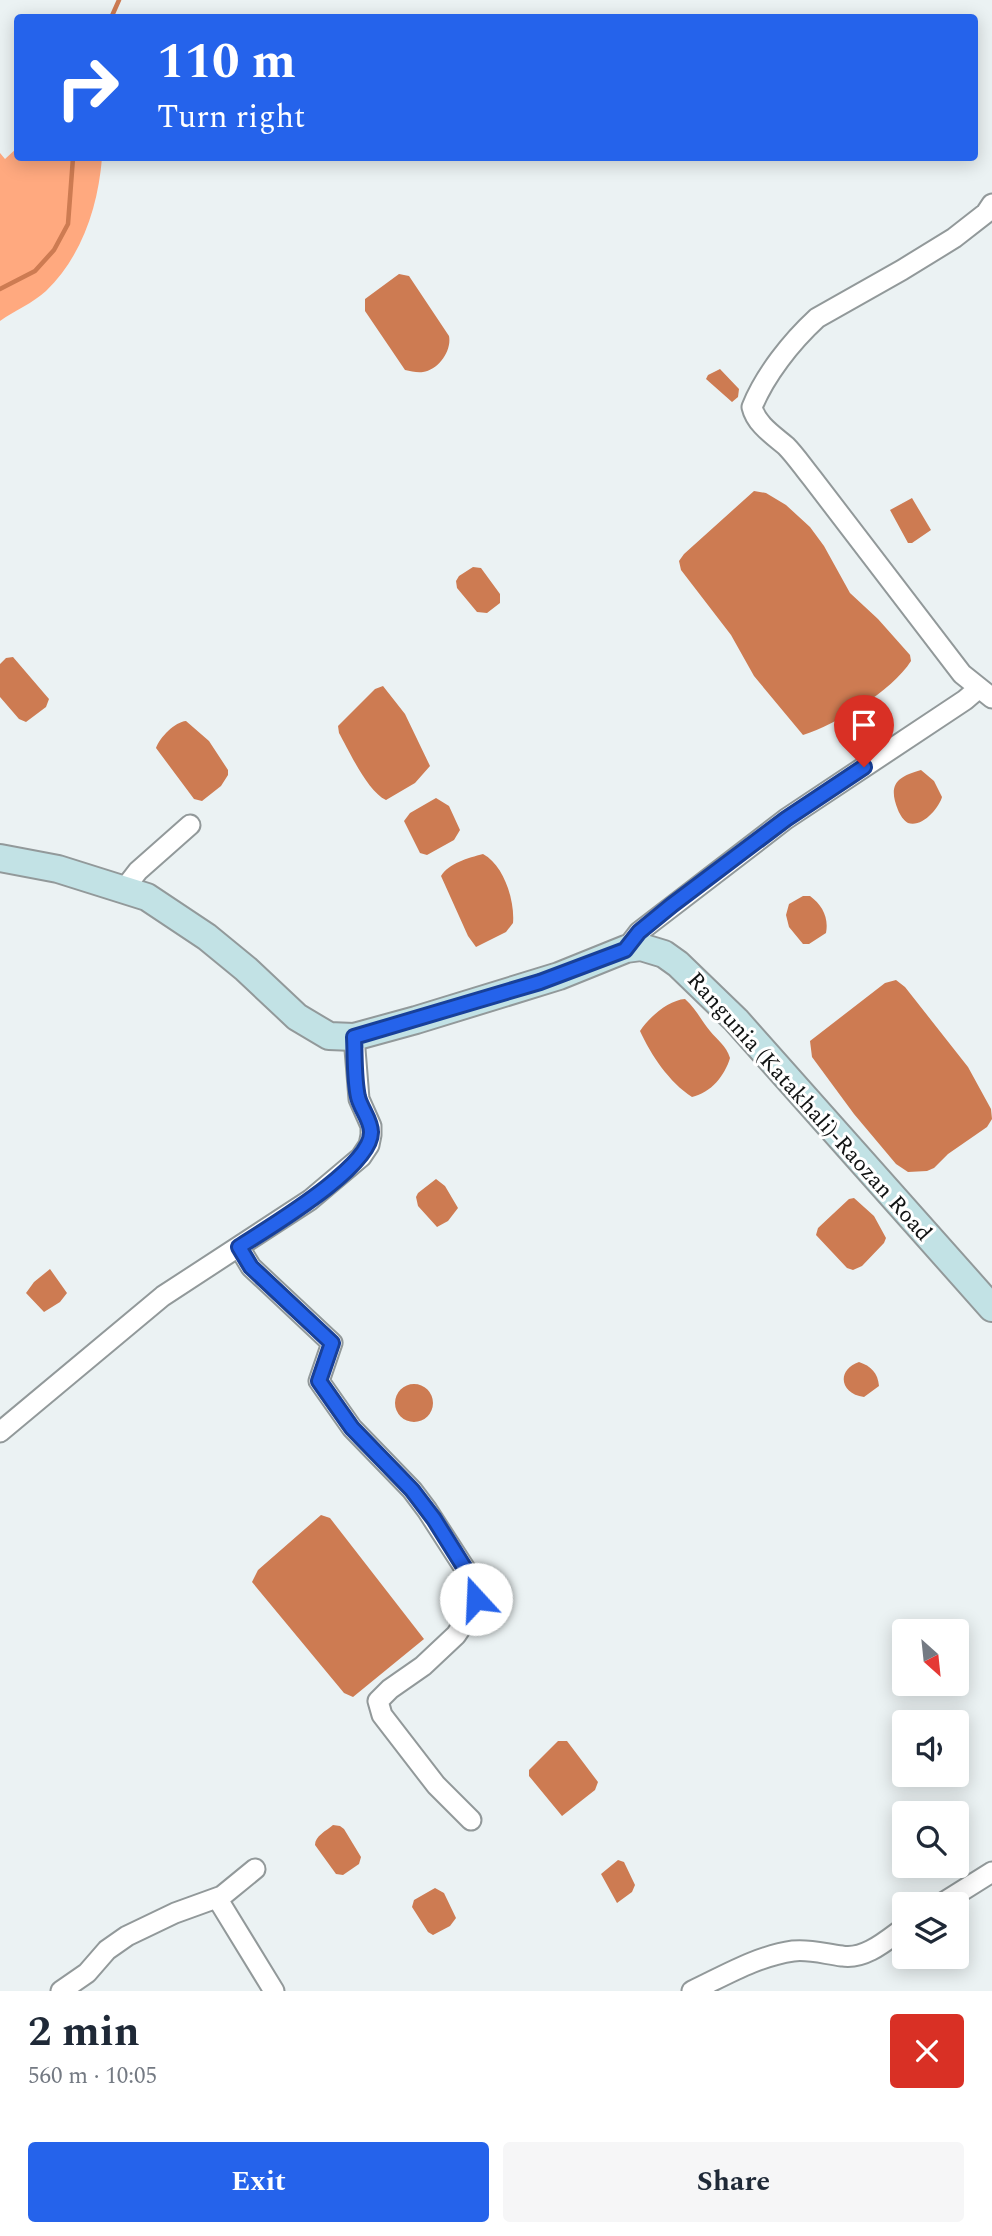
<!DOCTYPE html>
<meta charset="utf-8">
<style>
body{margin:0;font-family:Spectral,serif;background:#f6f6f7;color:#1f2937;height:100vh;display:flex;flex-direction:column;font-size:26px;white-space:nowrap}
*{box-sizing:border-box;margin:0}
p{font-size:23px;color:#747a83}
.icon{flex:none;width:38px;height:38px;fill:none;stroke:currentColor;stroke-width:2;stroke-linecap:round;stroke-linejoin:round}
.map{position:relative;height:1991px;overflow:hidden}
.sheet{display:flex;flex-direction:column;background:#fff;flex:1}
.sheet>*{flex:none}
.hud{position:absolute;left:14px;top:14px;width:964px;height:147px;border-radius:7px;box-shadow:0 4px 18px #0003;background:#2563eb;color:#fff;overflow:hidden}
.needle{width:46px;rotate:153deg}
.fabs{position:absolute;left:892px;top:1619px;display:grid;gap:14px}
.fabs a{display:grid;place-items:center;width:77px;height:77px;border-radius:7px;background:#fff;box-shadow:0 4px 18px #0003;font-size:35px}
.pin{position:absolute;display:grid;place-items:center;width:60px;height:60px;color:#fff;margin:-72px -30px;border-radius:50% 50% 50% 0;rotate:-45deg;box-shadow:0 0 7px #0007}
.pin .icon{rotate:45deg}
.me{position:absolute;width:77px;margin:-38px;rotate:340deg;stroke-linejoin:round;filter:drop-shadow(0 0 5px #0008)}
.turn{display:flex;align-items:center;gap:24px;height:147px;padding:0 28px;font-size:32px}
.turn .icon{width:91px;height:91px;stroke-width:2.5}
.turn b{display:block;font-size:49px;line-height:60px}
.round{display:grid;place-items:center;flex:none;width:74px;height:74px;border-radius:7px;background:#f6f6f7}
.headline{display:flex;align-items:center;justify-content:space-between;height:119px;padding:0 28px}
h1{font-size:42px;font-weight:700;line-height:52px}
.button{display:flex;gap:14px;margin-top:auto;padding:14px 28px}
.button a{flex:1;height:80px;border-radius:7px;background:#2563eb;color:#fff;font-size:28px;font-weight:700;line-height:80px;text-align:center}
.button a+a{background:#f6f6f7;color:#1f2937}
.map>svg:first-child{display:block}
</style>
<div class="map">
<svg width="992" height="1991" viewBox="0 0 992 1991">
<rect width="100%" height="100%" fill="#ebf2f3"/>
<path fill="#ffa97f" d="M17,148L18,158H102C98,207 82,256 46,291C33,303 14,311 0,321V153L5,159Z"/>
<path fill="#cd7b52" d="M399,274L409,276L449,336C452,351 438,370 423,372C417,373 411,371 405,370L365,311V299Z
M720,369L739,389L738,397L732,402L706,379L708,375Z
M754,491L766,493L786,505L810,527L824,546L850,593L878,619L910,655L911,661C892,691 837,724 803,735L754,676L731,635L681,570L679,561L684,554Z
M912,498L931,530L912,543H908L890,510Z
M473,567L481,568L500,594V603L487,613L477,612L457,588L456,581L459,576Z
M13,657L49,699L46,707L26,722L19,719L0,697V664L6,658Z
M383,686L405,714L430,766L415,783L386,800C368,792 349,751 339,733L338,726L375,689Z
M186,721L209,741L228,770V775L221,786L202,801L194,799L156,748C160,737 175,722 186,721Z
M921,770L934,781L942,797C939,808 922,828 908,823C904,821 900,815 898,810C888,785 896,777 921,770Z
M436,798L449,806L460,830L454,840L427,855L420,853L404,821L410,813Z
M483,854C504,865 515,901 513,923L506,932L476,947L468,936L441,876C449,863 468,858 483,854Z
M803,896H810C822,905 829,917 826,933L809,944H803L789,927L786,915L789,904Z
M896,980L905,987L968,1067L991,1109L992,1119L987,1127L948,1154L934,1168L927,1171L908,1172L896,1164L854,1114L812,1057L810,1041L885,983Z
M685,999C696,1009 701,1020 710,1031C718,1041 726,1045 730,1058C725,1075 711,1093 692,1097C669,1082 651,1055 640,1031C649,1017 669,1000 685,999Z
M436,1179L445,1186L458,1208L448,1221L437,1227L418,1206L416,1197L418,1193Z
M854,1198L874,1216L886,1238L884,1243L862,1266L853,1270L847,1268L816,1235L818,1228L849,1199Z
M50,1269L67,1293L60,1302L44,1312L26,1293L34,1282Z
M859,1362C871,1366 878,1373 879,1386L864,1397C840,1394 836,1370 859,1362Z
M395 1403a19 19 0 1 1 38 0a19 19 0 1 1-38 0Z
M321,1515L330,1518L424,1639L353,1697L344,1693L252,1582L258,1570Z
M558,1741H567L598,1782L595,1790L562,1816L529,1776V1770Z
M333,1825L340,1826L344,1829L361,1857L359,1864L343,1875L336,1874L315,1845C315,1836 326,1831 333,1825Z
M618,1860L624,1862L635,1885L632,1892L617,1903L601,1874Z
M435,1888L444,1893L456,1918L450,1926L433,1935L428,1932L412,1907L414,1900Z"/>
<g fill="none" stroke-linecap="round" stroke-linejoin="round">
<path stroke="#cd7b52" stroke-width="4.5" d="M111,18L119,0
M0,289L35,271L54,250L68,224L73,158"/>
<g stroke="#92999a" stroke-width="23">
<path id="street" d="M992,204L986,213L954,238L902,270L817,318C791,342 765,375 752,407C756,424 773,435 786,446C795,455 803,467 812,478L962,674L992,698
M124,889L138,871L190,825
M626,949L639,932L786,819L965,700L979,688
M239,1247L251,1267L332,1343L319,1381L352,1428L412,1490L427,1510L469,1575L475,1589L476,1599L472,1611L456,1635L423,1666L390,1689L378,1701L382,1715L436,1785L471,1820
M0,1432L163,1296L310,1200L361,1157L369,1145L371,1135V1126L359,1099L354,1037
M217,1898L274,1991
M941,1904L992,1872
M61,1991L87,1973L107,1950L127,1936L175,1913L222,1896L255,1869
M692,1991C724,1976 757,1956 793,1951C810,1949 825,1954 842,1956C865,1960 887,1940 905,1927"/>
</g>
<g stroke="#92999a" stroke-width="30">
<path id="secondary" d="M0,858L58,869L147,897L207,937L246,969L297,1017L329,1036L354,1037L416,1020L559,976L626,949L641,947L664,954L678,964L736,1020L992,1308"/>
</g>
<use href="#street" stroke="#fff" stroke-width="19"/>
<use href="#secondary" stroke="#c2e2e5" stroke-width="26"/>
</g>
<g fill="none" stroke-linecap="round" stroke-linejoin="round">
<g stroke="#184099" stroke-width="18">
<path id="route" d="M476,1599L475,1589L469,1575L434,1519L412,1490L352,1428L319,1381L332,1343L251,1267L239,1247C268,1228 372,1167 371,1132C371,1120 361,1109 358,1097C354,1078 355,1057 354,1037L540,982L625,950L639,932L672,905L786,819L864,767"/>
</g>
<use href="#route" stroke="#2563eb" stroke-width="12"/>
</g>
<g text-anchor="middle" dominant-baseline="central" stroke-width="6" stroke-linejoin="round" paint-order="stroke">
<g font-size="23" fill="#111313" stroke="#fff">
<text transform="translate(809 1107) rotate(48)">Rangunia (Katakhali)-Raozan Road</text>
</g>
</g>
</svg>
<div class="fabs">
<a><svg class="needle" viewBox="-14 -14 28 28"><path d="M0-13l5 13h-10z" fill="#e53935"/><path d="M0 13l5-13h-10z" fill="#747a83"/></svg></a>
<a><svg class="icon" aria-label="sound" viewBox="0 0 24 24"><path d="M4 9h4l5-4v14l-5-4H4zM17 9q2 3 0 6"/></svg></a>
<a><svg class="icon" aria-label="search" viewBox="0 0 24 24"><circle cx="10" cy="10" r="6"/><path d="M15 15l6 6"/></svg></a>
<a><svg class="icon" aria-label="layers" viewBox="0 0 24 24"><path d="M12 4l9 5-9 5-9-5zM3 14l9 5 9-5"/></svg></a>
</div>
<div class="pin" style="left:864px;top:767px;background:#d93025"><svg class="icon" aria-label="arrive" viewBox="0 0 24 24"><path d="M6 21V4h12l-3 4 3 4H6"/></svg></div>
<svg class="me" style="left:476px;top:1599px" viewBox="-20 -20 40 40"><circle r="19" fill="#fff"/><path d="M0-13L10 11 0 6-10 11z" fill="#2563eb"/></svg>
<div class="hud">
<div class="turn"><svg class="icon" aria-label="right" viewBox="0 0 24 24"><path d="M7 20v-9h11M14 6l5 5-5 5"/></svg><div><b>110 m</b>Turn right</div></div>
</div>
</div>
<section class="sheet">
<div class="headline"><div><h1>2 min</h1><p>560 m · 10:05</p></div><a class="round" style="background:#d93025;color:#fff"><svg class="icon" aria-label="close" viewBox="0 0 24 24"><path d="M6 6l12 12M18 6L6 18"/></svg></a></div>
<div class="button"><a>Exit</a><a>Share</a></div>
</section>
